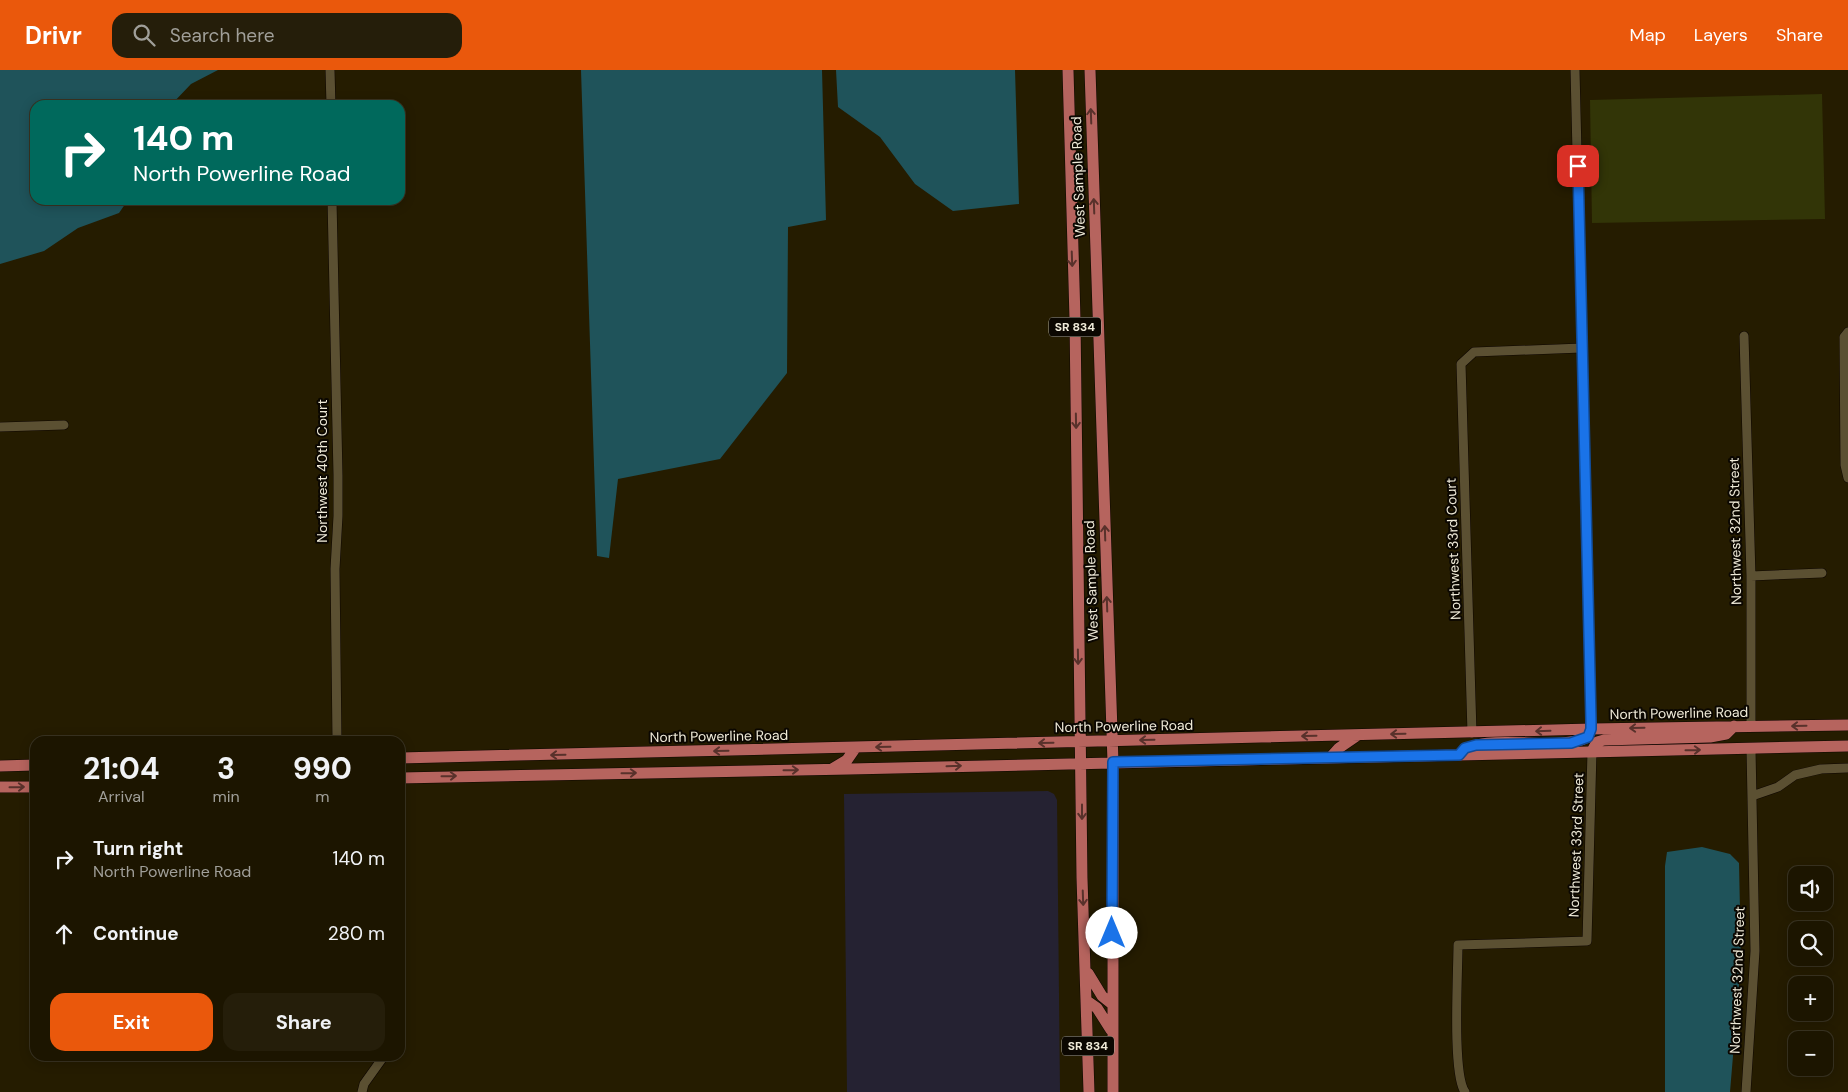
<!DOCTYPE html>
<meta charset="utf-8">
<style>
body{margin:0;font-family:"DM Sans",sans-serif;background:#251e0a;color:#f1f3f6;height:100vh;display:flex;flex-direction:column;font-size:19px;white-space:nowrap}
*{box-sizing:border-box;margin:0}
p{font-size:16px;color:#a09f99}
.icon{flex:none;width:28px;height:28px;fill:none;stroke:currentColor;stroke-width:2;stroke-linecap:round;stroke-linejoin:round}
.map{position:relative;flex:1;overflow:hidden}
.details{position:absolute;left:30px;top:666px;width:375px;height:325px;display:flex;flex-direction:column;background:#1c1500;border-radius:15px;box-shadow:0 2px 12px #0003,0 0 0 1px #3a3422}
.details>*{flex:none}
.guide{position:absolute;left:30px;top:30px;width:375px;height:105px;border-radius:15px;box-shadow:0 2px 12px #0003,0 0 0 1px #3a3422;background:#00695c;color:#fff;overflow:hidden}
.tools{position:absolute;left:1788px;top:796px;display:grid;gap:10px}
.tools a{display:grid;place-items:center;width:45px;height:45px;border-radius:10px;background:#1c1500;box-shadow:0 2px 12px #0003,0 0 0 1px #3a3422;font-size:25px}
.pin{position:absolute;display:grid;place-items:center;width:42px;height:42px;color:#fff;margin:-21px;border-radius:10px;box-shadow:0 2px 8px #0006}
.me{position:absolute;width:55px;margin:-28px;rotate:0deg;stroke-linejoin:round;filter:drop-shadow(0 0 4px #0008)}
.turn{display:flex;align-items:center;gap:18px;height:105px;padding:0 20px;font-size:22px}
.turn .icon{width:65px;height:65px;stroke-width:2.5}
.turn b{display:block;font-size:35px;line-height:42px}
.eta{display:flex;justify-content:space-evenly;align-items:center;height:85px;text-align:center}
.eta b{font-size:30px;font-weight:700;line-height:35px}
.primary-button{display:flex;gap:10px;margin-top:auto;padding:10px 20px}
.primary-button a{flex:1;height:58px;border-radius:15px;background:#ea580c;color:#fff;font-size:20px;font-weight:700;line-height:58px;text-align:center}
.primary-button a+a{background:#251e0a;color:#f1f3f6}
ul{padding:0;list-style:none}
li{display:flex;align-items:center;gap:15px;height:75px;padding:0 20px}
li div{flex:1}
li b{display:block;font-size:19px}
li em{font-style:normal}
header{display:flex;align-items:center;gap:30px;box-sizing:border-box;height:70px;padding:0 25px;background:#ea580c;color:#fff}
header strong{font-size:24px}
nav{display:flex;gap:28px;margin-inline-start:auto;font-size:18px}
.search{width:350px;height:45px;background:#251e0a;display:flex;align-items:center;gap:12px;box-sizing:border-box;padding:0 18px;border-radius:15px;color:#a09f99;font-size:19px}
.map>svg:first-child{display:block}
</style>
<header>
<strong>Drivr</strong>
<div class="search"><svg class="icon" aria-label="search" viewBox="0 0 24 24"><circle cx="10" cy="10" r="6"/><path d="M15 15l6 6"/></svg>Search here</div>
<nav><a>Map</a><a>Layers</a><a>Share</a></nav>
</header>
<div class="map">
<svg width="1848" height="1022" viewBox="0 0 1848 1022">
<rect width="100%" height="100%" fill="#251c00"/>
<path fill="#252232" d="M1048,721L1054,724L1057,730L1060,1022H847L844,724Z"/>
<path fill="#323507" d="M1822,24L1825,149L1592,153L1590,30Z"/>
<path fill="#1f535a" d="M0,0H218L191,14L171,35H35V130H128L119,143L78,158L44,181L0,194Z
M581,0H822L826,150L788,157L787,303L720,389L618,409L609,488L597,486Z
M836,0H1015L1019,134L953,141L915,114L880,67L838,37Z
M1702,777L1730,784L1739,793L1741,890L1730,1022H1665V796L1667,782Z"/>
<g fill="none" stroke-linecap="round" stroke-linejoin="round">
<g stroke="#0e0600" stroke-width="10">
<path id="minor" d="M330,0L331,35
M1575,0L1591,659
M332,130L338,405V446L335,499L337,671
M1848,262L1844,267L1845,395L1848,408
M1744,266L1751,506V656
M0,357L64,355
M1751,506L1822,503
M1472,663L1461,294L1474,282L1582,278
M1752,726L1778,717L1795,705L1821,699L1848,698
M362,1022L364,1014L384,986
M1465,1022C1452,1004 1458,903 1458,875L1587,871L1592,681
M1746,1022L1755,881L1751,679"/>
</g>
<g stroke="#0e0600" stroke-width="12">
<path id="major" d="M1068,0L1075,249L1082,808L1089,1022
M1090,0L1113,692V1022
M1592,681L1597,672L1604,670L1710,667L1726,664L1734,656
M1459,685C1482,659 1555,684 1588,667L1591,659
M400,688L1591,659L1848,655
M1330,688L1339,678L1358,665
M0,696L35,695
M832,699L847,690L856,677
M400,708L850,699L1848,676
M0,717H35
M1088,903L1102,926L1112,934
M1087,931L1097,938L1111,960"/>
</g>
<use href="#minor" stroke="#5b5032" stroke-width="9"/>
<use href="#major" stroke="#b6645e" stroke-width="11"/>
</g>
<defs><path id="oneway-shaft" d="M-6 0H5M1.5-3L5.5 0L1.5 3" fill="none" stroke-width="1.6" stroke-linecap="round" stroke-linejoin="round" transform="scale(1.25)"/></defs>
<g stroke="#58312b">
<use href="#oneway-shaft" transform="translate(1091 46) rotate(-92)"/>
<use href="#oneway-shaft" transform="translate(1094 136) rotate(-92)"/>
<use href="#oneway-shaft" transform="translate(1072 189) rotate(88)"/>
<use href="#oneway-shaft" transform="translate(1076 351) rotate(89)"/>
<use href="#oneway-shaft" transform="translate(1105 463) rotate(-92)"/>
<use href="#oneway-shaft" transform="translate(1107 534) rotate(-92)"/>
<use href="#oneway-shaft" transform="translate(1078 587) rotate(89)"/>
<use href="#oneway-shaft" transform="translate(1799 656) rotate(179)"/>
<use href="#oneway-shaft" transform="translate(1637 658) rotate(179)"/>
<use href="#oneway-shaft" transform="translate(1543 661) rotate(178)"/>
<use href="#oneway-shaft" transform="translate(1398 664) rotate(179)"/>
<use href="#oneway-shaft" transform="translate(1309 666) rotate(179)"/>
<use href="#oneway-shaft" transform="translate(1147 670) rotate(179)"/>
<use href="#oneway-shaft" transform="translate(1046 673) rotate(179)"/>
<use href="#oneway-shaft" transform="translate(883 677) rotate(179)"/>
<use href="#oneway-shaft" transform="translate(1693 680) rotate(-1)"/>
<use href="#oneway-shaft" transform="translate(721 681) rotate(179)"/>
<use href="#oneway-shaft" transform="translate(558 685) rotate(179)"/>
<use href="#oneway-shaft" transform="translate(954 696) rotate(-2)"/>
<use href="#oneway-shaft" transform="translate(791 700) rotate(-1)"/>
<use href="#oneway-shaft" transform="translate(629 703) rotate(-1)"/>
<use href="#oneway-shaft" transform="translate(449 706) rotate(-1)"/>
<use href="#oneway-shaft" transform="translate(17 717) rotate(-1)"/>
<use href="#oneway-shaft" transform="translate(1082 742) rotate(90)"/>
<use href="#oneway-shaft" transform="translate(1083 828) rotate(88)"/>
</g>
<g fill="none" stroke-linecap="round" stroke-linejoin="round">
<g stroke="#114b97" stroke-width="12">
<path id="route" d="M1112,863L1113,692L1459,685L1465,678L1476,675L1571,673L1588,667L1591,659V651L1578,96"/>
</g>
<use href="#route" stroke="#1a73e8" stroke-width="9"/>
</g>
<g text-anchor="middle" dominant-baseline="central" stroke-width="4" stroke-linejoin="round" paint-order="stroke">
<g fill="#0b0701" stroke="#aba698" stroke-width="1">
<rect x="1049" y="247.5" width="52" height="19" rx="4"/>
<rect x="1062" y="966.5" width="52" height="19" rx="4"/>
</g>
<g font-size="12" font-weight="bold" fill="#efead8">
<text x="1075" y="257">SR 834</text>
<text x="1088" y="976">SR 834</text>
</g>
<g font-size="14" fill="#efead8" stroke="#0b0701">
<text transform="translate(1078 107) rotate(-92)">West Sample Road</text>
<text transform="translate(322 401) rotate(-90)">Northwest 40th Court</text>
<text transform="translate(1735 461) rotate(-91)">Northwest 32nd Street</text>
<text transform="translate(1453 479) rotate(-92)">Northwest 33rd Court</text>
<text transform="translate(1091 511) rotate(-92)">West Sample Road</text>
<text transform="translate(1679 643) rotate(-1)">North Powerline Road</text>
<text transform="translate(1124 656) rotate(-1)">North Powerline Road</text>
<text transform="translate(719 666) rotate(-1)">North Powerline Road</text>
<text transform="translate(1576 775) rotate(-88)">Northwest 33rd Street</text>
<text transform="translate(1737 910) rotate(-88)">Northwest 32nd Street</text>
</g>
</g>
</svg>
<div class="tools">
<a><svg class="icon" aria-label="sound" viewBox="0 0 24 24"><path d="M4 9h4l5-4v14l-5-4H4zM17 9q2 3 0 6"/></svg></a>
<a><svg class="icon" aria-label="search" viewBox="0 0 24 24"><circle cx="10" cy="10" r="6"/><path d="M15 15l6 6"/></svg></a>
<a>+</a>
<a>−</a>
</div>
<div class="pin" style="left:1578px;top:96px;background:#d93025"><svg class="icon" aria-label="arrive" viewBox="0 0 24 24"><path d="M6 21V4h12l-3 4 3 4H6"/></svg></div>
<svg class="me" style="left:1112px;top:863px" viewBox="-20 -20 40 40"><circle r="19" fill="#fff"/><path d="M0-13L10 11 0 6-10 11z" fill="#1a73e8"/></svg>
<div class="guide">
<div class="turn"><svg class="icon" aria-label="right" viewBox="0 0 24 24"><path d="M7 20v-9h11M14 6l5 5-5 5"/></svg><div><b>140 m</b>North Powerline Road</div></div>
</div>
<section class="details">
<div class="eta">
<div><b>21:04</b><p>Arrival</p></div>
<div><b>3</b><p>min</p></div>
<div><b>990</b><p>m</p></div>
</div>
<ul>
<li><svg class="icon" aria-label="right" viewBox="0 0 24 24"><path d="M7 20v-9h11M14 6l5 5-5 5"/></svg><div><b>Turn right</b><p>North Powerline Road</p></div><em>140 m</em></li>
<li><svg class="icon" aria-label="ahead" viewBox="0 0 24 24"><path d="M12 20V5M6 11l6-6 6 6"/></svg><div><b>Continue</b></div><em>280 m</em></li>
</ul>
<div class="primary-button"><a>Exit</a><a>Share</a></div>
</section>
</div>
